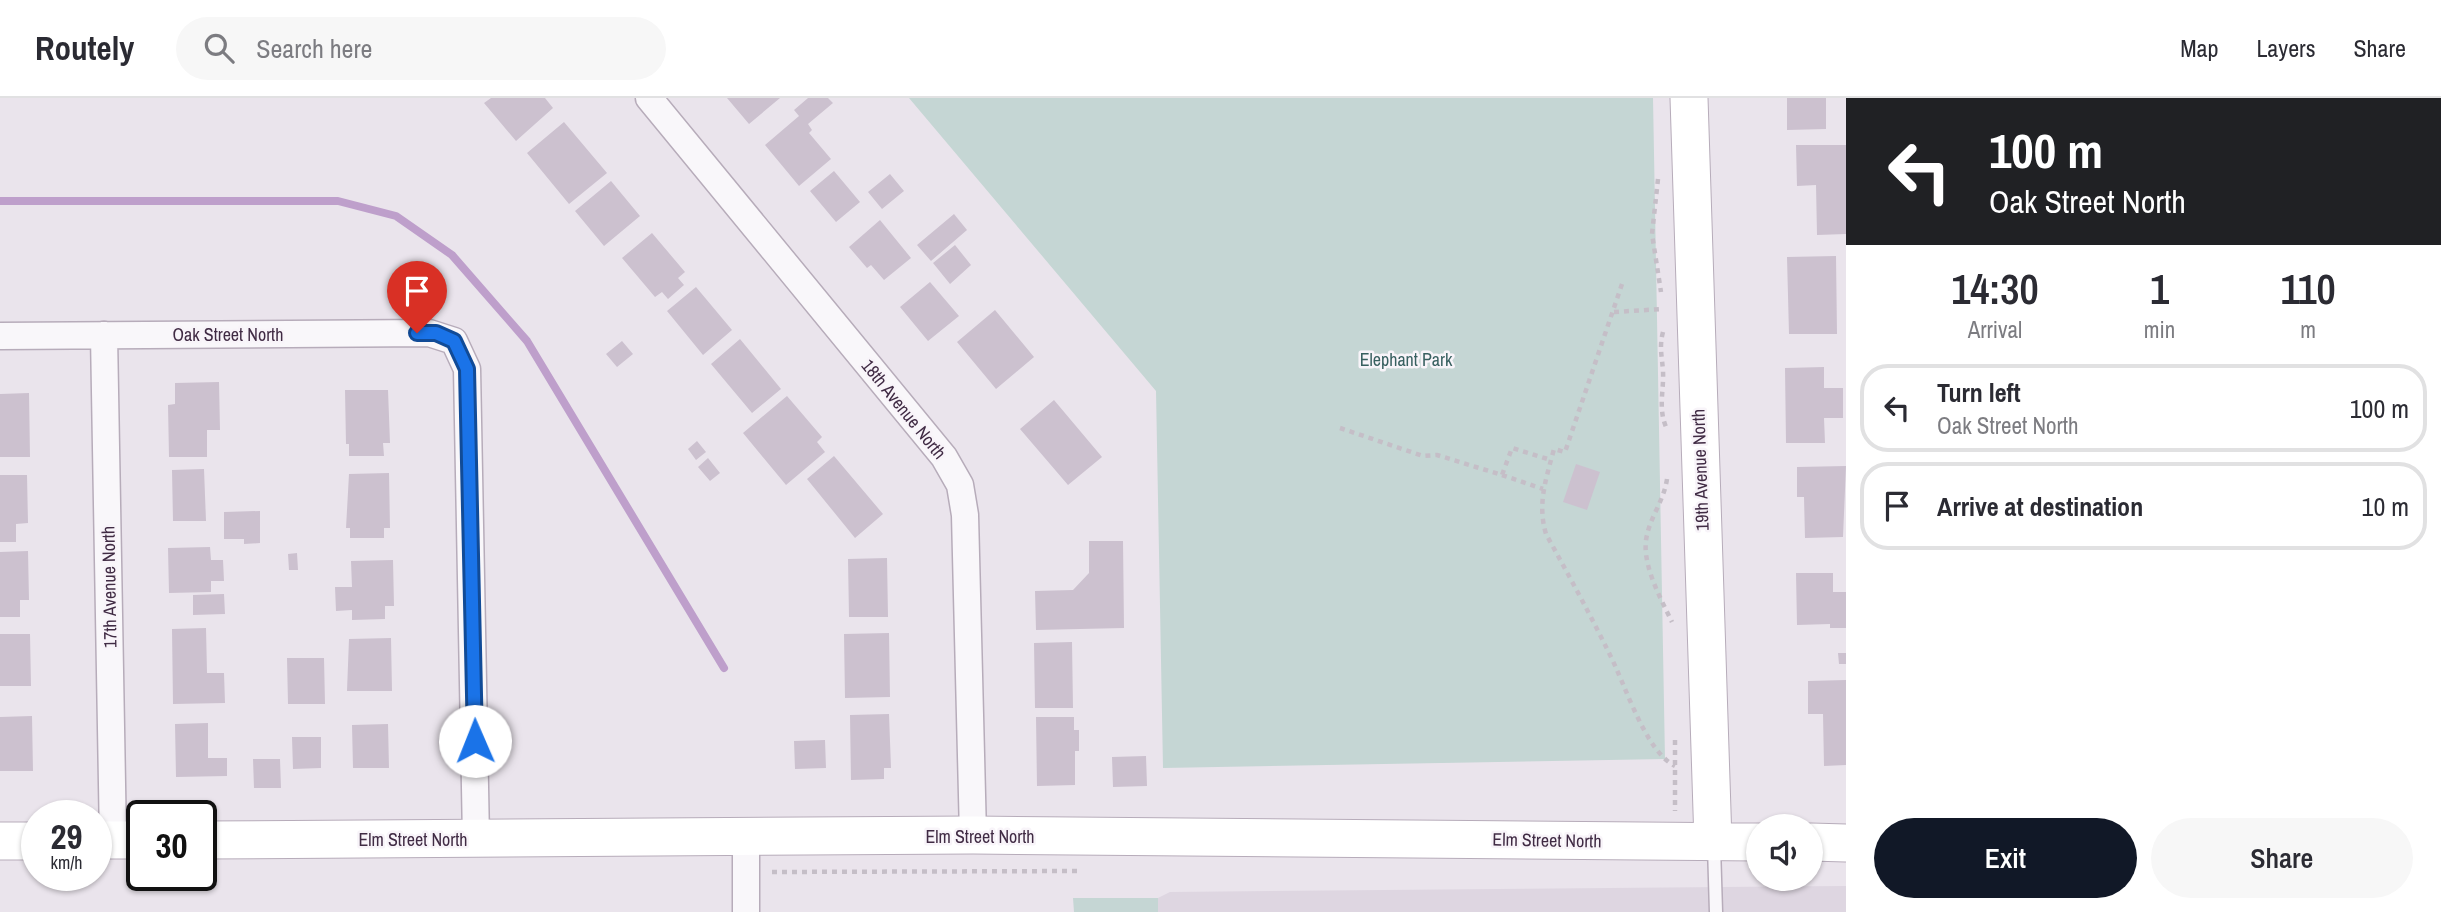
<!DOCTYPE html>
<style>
body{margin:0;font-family:"Archivo Narrow",sans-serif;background:#f7f7f7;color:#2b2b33;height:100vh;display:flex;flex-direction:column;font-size:26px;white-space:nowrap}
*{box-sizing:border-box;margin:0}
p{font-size:23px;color:#7c7c81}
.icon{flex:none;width:38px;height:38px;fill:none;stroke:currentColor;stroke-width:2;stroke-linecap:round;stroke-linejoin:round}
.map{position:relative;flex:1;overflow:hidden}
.sheet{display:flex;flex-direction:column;background:#fff;width:595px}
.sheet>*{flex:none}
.guide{background:#202124;color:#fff;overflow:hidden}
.controls{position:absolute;left:1746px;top:716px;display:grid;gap:14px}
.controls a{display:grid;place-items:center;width:77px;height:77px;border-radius:50%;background:#fff;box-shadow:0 2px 5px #0004;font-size:35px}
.speed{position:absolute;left:21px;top:702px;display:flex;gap:14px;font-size:35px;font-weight:700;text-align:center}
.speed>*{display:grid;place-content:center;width:91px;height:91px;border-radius:50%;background:#fff;box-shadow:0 2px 5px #0004;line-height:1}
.speed small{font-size:18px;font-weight:400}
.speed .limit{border:4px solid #111;border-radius:10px;background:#fff;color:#111}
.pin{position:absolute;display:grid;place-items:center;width:60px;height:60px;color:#fff;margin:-72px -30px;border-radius:50% 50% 50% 0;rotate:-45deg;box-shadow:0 0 7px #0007}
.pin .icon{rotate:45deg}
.me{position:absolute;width:77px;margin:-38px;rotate:359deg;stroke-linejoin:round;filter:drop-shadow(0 0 5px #0008)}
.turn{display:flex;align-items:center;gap:24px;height:147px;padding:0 28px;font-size:32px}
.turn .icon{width:91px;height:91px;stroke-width:2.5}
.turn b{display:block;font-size:49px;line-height:60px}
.eta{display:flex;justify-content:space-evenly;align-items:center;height:119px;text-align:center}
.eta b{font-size:42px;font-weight:600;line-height:49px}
.button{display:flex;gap:14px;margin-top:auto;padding:14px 28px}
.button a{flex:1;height:80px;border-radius:42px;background:#111827;color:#fff;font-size:28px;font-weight:600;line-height:80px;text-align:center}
.button a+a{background:#f7f7f7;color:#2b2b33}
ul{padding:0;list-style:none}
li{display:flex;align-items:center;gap:21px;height:88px;margin:0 14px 10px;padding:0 14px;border:4px solid #e1e1e2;border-radius:28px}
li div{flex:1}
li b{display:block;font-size:26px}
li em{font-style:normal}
header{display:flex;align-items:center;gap:42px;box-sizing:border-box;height:98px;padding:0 35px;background:#fff;border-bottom:2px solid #e1e1e2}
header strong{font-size:33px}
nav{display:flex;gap:38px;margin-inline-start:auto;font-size:24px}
.search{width:490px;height:63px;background:#f7f7f7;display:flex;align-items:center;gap:18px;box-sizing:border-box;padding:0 24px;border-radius:38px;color:#7c7c81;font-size:26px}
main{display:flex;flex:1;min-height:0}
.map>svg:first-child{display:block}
</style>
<header>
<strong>Routely</strong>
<div class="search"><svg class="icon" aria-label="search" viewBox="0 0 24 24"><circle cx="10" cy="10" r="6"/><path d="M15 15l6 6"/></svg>Search here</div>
<nav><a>Map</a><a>Layers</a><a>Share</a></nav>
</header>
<main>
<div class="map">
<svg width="1846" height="814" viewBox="0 0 1846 814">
<rect width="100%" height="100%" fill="#eae4ec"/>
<path fill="#ded6e1" d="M1846,788V814H1158V800L1170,794Z"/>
<path fill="#c5d6d4" d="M909,0H1653L1665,661L1163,670L1156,293Z
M1073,800H1158V814H1074Z"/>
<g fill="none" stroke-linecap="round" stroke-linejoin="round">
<path stroke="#be9fcb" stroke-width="8" d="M0,103H338L396,118L452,157L527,243L724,570"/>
</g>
<path fill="#ccc1cf" d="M491,0H545L553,10L516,43L484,5Z
M727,0H780L749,26Z
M808,0H828L833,5L808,26L812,32L809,35L831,61L799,88L765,47L799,18L794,12Z
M1787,0H1826V31L1787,32Z
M564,24L607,75L569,106L527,55Z
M1796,47H1846V136L1817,137L1816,87L1797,88Z
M834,73L860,104L836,124L810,93Z
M890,76L904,93L882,111L868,94Z
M611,83L640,118L604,148L575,113Z
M954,116L967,132L931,163L917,147Z
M880,122L911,160L884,182L871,167L867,170L849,149Z
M652,135L685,174L678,180L684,187L668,201L662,194L655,199L622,160Z
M955,147L971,167L950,186L933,165Z
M1836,158L1837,236H1789L1787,159Z
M930,184L959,218L928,243L900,209Z
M696,189L732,232L703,257L667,213Z
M995,212L1034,259L996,291L957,244Z
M740,241L781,291L752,315L711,266Z
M622,243L633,256L617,269L606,256Z
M1824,269V290H1843V320H1824L1825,345H1786L1785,270Z
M219,284L220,332H207V359H169L168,307L175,306V285Z
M345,292H388L390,345H383L384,358H349V346H346Z
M29,295L30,359H0V296Z
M787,298L822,339L817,344L825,354L786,387L743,335Z
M1054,302L1102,359L1068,387L1020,331Z
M697,343L706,354L696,362L688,351Z
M834,358L883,416L855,440L807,381Z
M708,360L720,375L710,383L698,369Z
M1576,366L1600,374L1587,412L1563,404Z
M1846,368L1843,439L1805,440L1804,399H1797V369Z
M204,371L206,423H173L172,372Z
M389,375L390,430H384V440H350V430H346L349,376Z
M0,377H27L28,425L16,426V444H0Z
M260,413V445L244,446V441H224V414Z
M1089,443H1123L1124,530L1036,532L1035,493L1073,492L1089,475Z
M210,449L211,462H223L224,483H211V494L169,495L168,450Z
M28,453L29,502H20V519H0V454Z
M297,455L298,472H289L288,456Z
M887,460L888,519H849L848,461Z
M393,462L394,508H385V521L352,522V512L336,513L335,489H352L351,463Z
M1796,475H1833V494H1846V530H1830V526L1797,527Z
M224,496L225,516L193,517V497Z
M206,530L207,575H224L225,605L173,606L172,531Z
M889,535L890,599L845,600L844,536Z
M0,536H30L31,588H0Z
M391,540L392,593H347L349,541Z
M1072,544L1073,610H1035L1034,545Z
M1838,555H1846V566H1839Z
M287,560H324L325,606H288Z
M1846,582V667L1824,668L1823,616H1808V583Z
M889,616L891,670H884V681L851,682L850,617Z
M32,618L33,673H0V619Z
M1036,619H1074V632H1079V653H1075V687L1037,688Z
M208,625V660H227V678L176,679L175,626Z
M388,626L389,670H353L352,627Z
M292,639H321V670L293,671Z
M825,642L826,670L795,671L794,643Z
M1146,658L1147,688L1113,689L1112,659Z
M253,661H280L281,690H254Z"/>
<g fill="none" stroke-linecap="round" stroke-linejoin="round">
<g stroke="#b7acba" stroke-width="15">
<path id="lane" d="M1714,748L1716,814"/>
</g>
<g stroke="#b7acba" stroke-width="29">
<path id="street" d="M649,0L944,359L960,387L965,417L973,737
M104,237L113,742
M0,238L429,235L454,243L467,271L476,741
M746,814V739"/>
</g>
<g stroke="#b7acba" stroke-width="39">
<path id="secondary" d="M1689,0L1713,744
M96,742H142
M201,742L973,737L1759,744
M0,743H37
M1811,744L1846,745"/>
</g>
<path stroke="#c5bec7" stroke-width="4.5" stroke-dasharray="5 5" stroke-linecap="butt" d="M1658,81L1652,136L1661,194
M1622,186L1565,354L1554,351C1546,381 1537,406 1546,436C1568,476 1590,516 1610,557C1625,586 1645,653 1675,668
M1614,214L1663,211
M1663,234C1659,249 1662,258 1663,273C1664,292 1658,310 1666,329
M1340,330L1423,358L1437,357L1502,377L1512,350L1551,362
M1502,377L1543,391
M1667,381C1664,402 1651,418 1647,437C1640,464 1661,501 1672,524
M1675,642V713
M772,774L1077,773"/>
<use href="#lane" stroke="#f9f7fa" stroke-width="12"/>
<use href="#street" stroke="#f9f7fa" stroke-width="26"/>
<use href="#secondary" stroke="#fff" stroke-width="37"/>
</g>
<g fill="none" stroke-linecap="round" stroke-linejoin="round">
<g stroke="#114b97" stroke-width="18">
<path id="route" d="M417,235H436L454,243L467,271L475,643"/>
</g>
<use href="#route" stroke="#1a73e8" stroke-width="12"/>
</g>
<g text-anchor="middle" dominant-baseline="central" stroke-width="5" stroke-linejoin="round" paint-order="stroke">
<g font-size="18" fill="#402b44" stroke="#f8f4f9">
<text x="228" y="236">Oak Street North</text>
<text transform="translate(904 311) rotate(51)">18th Avenue North</text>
<text transform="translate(1700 372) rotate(-92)">19th Avenue North</text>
<text transform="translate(109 489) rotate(-91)">17th Avenue North</text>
<text x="980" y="738">Elm Street North</text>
<text x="413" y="741">Elm Street North</text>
<text transform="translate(1547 742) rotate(1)">Elm Street North</text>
</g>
<g font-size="18" fill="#386060" stroke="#f8f4f9">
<text x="1406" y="261">Elephant Park</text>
</g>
</g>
</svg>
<div class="controls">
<a><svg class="icon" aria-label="sound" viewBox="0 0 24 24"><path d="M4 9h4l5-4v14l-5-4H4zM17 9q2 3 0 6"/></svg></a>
</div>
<div class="speed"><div>29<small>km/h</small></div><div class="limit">30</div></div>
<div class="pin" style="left:417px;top:235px;background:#d93025"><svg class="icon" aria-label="arrive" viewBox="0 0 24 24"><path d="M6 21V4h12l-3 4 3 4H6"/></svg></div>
<svg class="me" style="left:475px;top:643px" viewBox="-20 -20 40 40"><circle r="19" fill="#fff"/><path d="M0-13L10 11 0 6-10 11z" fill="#1a73e8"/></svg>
</div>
<section class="sheet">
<div class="guide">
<div class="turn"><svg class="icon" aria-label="left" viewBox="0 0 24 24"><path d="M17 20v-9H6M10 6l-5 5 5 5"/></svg><div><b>100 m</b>Oak Street North</div></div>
</div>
<div class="eta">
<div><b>14:30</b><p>Arrival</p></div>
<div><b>1</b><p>min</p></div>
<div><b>110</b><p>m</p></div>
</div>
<ul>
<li><svg class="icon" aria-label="left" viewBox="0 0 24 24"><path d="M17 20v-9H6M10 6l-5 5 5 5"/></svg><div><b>Turn left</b><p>Oak Street North</p></div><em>100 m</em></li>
<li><svg class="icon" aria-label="arrive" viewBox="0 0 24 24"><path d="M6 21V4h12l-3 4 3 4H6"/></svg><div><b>Arrive at destination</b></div><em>10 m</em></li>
</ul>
<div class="button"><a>Exit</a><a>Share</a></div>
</section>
</main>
